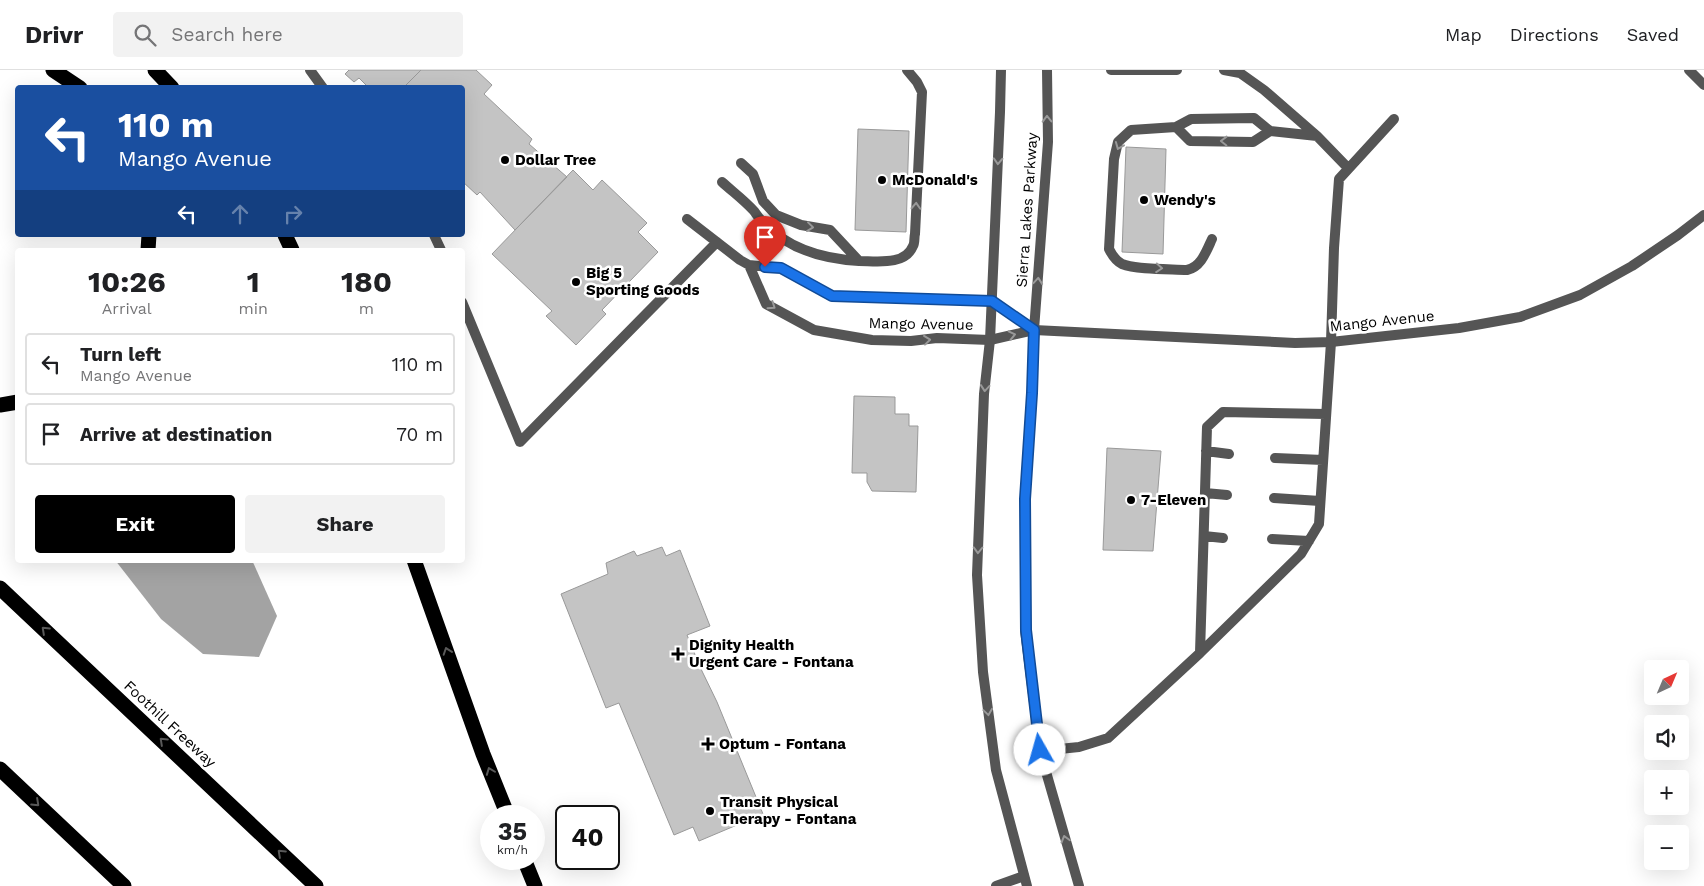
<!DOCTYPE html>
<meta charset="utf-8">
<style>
body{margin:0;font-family:"Work Sans",sans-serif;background:#f2f2f2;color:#202124;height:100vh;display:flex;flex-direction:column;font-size:19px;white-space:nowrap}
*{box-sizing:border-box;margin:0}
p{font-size:16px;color:#757577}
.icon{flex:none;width:28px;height:28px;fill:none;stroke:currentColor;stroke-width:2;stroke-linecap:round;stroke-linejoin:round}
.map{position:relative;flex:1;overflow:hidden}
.side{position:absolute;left:15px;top:178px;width:450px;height:315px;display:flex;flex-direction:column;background:#fff;border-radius:5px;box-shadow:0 5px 20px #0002}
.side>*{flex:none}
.hud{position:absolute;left:15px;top:15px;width:450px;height:152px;border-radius:5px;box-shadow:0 5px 20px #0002;background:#1a4fa0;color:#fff;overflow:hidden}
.needle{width:32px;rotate:44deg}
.controls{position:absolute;left:1644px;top:590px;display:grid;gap:10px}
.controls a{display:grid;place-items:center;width:45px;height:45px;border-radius:5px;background:#fff;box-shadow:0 5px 20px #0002;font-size:25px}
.speed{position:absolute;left:480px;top:735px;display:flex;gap:10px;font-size:25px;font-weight:700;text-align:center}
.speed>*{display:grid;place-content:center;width:65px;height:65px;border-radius:50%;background:#fff;box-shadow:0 5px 20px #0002;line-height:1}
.speed small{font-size:12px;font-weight:400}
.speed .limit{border:2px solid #111;border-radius:8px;background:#fff;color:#111}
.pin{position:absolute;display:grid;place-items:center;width:42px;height:42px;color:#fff;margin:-51px -21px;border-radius:50% 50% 50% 0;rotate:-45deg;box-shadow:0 0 5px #0007}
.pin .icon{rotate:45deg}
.me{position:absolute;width:55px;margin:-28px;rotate:353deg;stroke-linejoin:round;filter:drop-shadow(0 0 4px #0008)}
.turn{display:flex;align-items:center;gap:18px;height:105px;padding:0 20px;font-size:22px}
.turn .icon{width:65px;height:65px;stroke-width:2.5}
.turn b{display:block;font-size:35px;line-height:42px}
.lanes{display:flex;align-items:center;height:48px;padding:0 20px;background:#0003;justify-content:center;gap:25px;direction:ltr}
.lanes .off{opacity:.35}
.eta{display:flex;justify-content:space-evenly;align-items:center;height:85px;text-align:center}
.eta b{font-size:30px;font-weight:700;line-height:35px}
.cta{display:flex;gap:10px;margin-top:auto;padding:10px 20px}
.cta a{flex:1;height:58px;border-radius:5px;background:#000;color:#fff;font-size:20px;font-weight:700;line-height:58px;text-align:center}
.cta a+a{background:#f2f2f2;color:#202124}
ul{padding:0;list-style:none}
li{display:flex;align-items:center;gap:15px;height:62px;margin:0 10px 8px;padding:0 10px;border:2px solid #e0e0e0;border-radius:5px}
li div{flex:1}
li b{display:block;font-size:19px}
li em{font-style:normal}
header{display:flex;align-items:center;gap:30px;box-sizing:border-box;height:70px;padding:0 25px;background:#fff;border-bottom:1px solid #e0e0e0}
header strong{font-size:24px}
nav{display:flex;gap:28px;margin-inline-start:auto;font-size:18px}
.search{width:350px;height:45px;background:#f2f2f2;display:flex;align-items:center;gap:12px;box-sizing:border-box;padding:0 18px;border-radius:5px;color:#757577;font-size:19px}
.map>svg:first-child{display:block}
</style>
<header>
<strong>Drivr</strong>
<div class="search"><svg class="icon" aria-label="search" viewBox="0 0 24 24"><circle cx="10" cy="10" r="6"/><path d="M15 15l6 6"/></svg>Search here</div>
<nav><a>Map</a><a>Directions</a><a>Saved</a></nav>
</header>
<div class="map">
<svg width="1704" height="816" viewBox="0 0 1704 816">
<rect width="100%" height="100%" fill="#fff"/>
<path fill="#a3a3a3" d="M115,490H252L277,546L259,587L203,584L161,549Z"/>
<path fill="#c4c4c4" stroke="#999" d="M349,0H421L403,18H369L359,8L354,12L345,4Z
M421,0H476L492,15L484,24L532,69L529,74L567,107L515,160L480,122L477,125L462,111V18H403Z
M858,59L909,61L906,162L855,160Z
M1126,77L1166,79L1163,184L1122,182Z
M573,100L593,120L602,110L647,153L638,162L658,182L602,240L606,244L576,275L546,246L552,241L492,184Z
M854,326L895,327V344H909V356H918L916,422L872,421L867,412V403H852Z
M1107,378L1161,381L1153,481L1103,480Z
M662,477L666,486L680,480L710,556L687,565L701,599L717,632L763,744L699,771L693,757L674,765L619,633L606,638L561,524L608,504L606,493L634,481L637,486Z"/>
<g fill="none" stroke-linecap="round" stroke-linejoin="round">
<path stroke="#555" stroke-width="10" d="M310,0L323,18
M1111,0H1177
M1224,0L1240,3L1264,20L1317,66L1348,98
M1689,0L1704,15
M1176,57L1190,71L1253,72L1270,61
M741,93L753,104L763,131L776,145L801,155L830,160L859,191C876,191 905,196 913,176C915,173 914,167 915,164L922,22L917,12L907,0
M722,112C733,122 744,130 754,141C757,145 760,150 764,153C788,179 825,189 859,191
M687,149L740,190L749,195L781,198L832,226L992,231L1034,260
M434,165L441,180
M1212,169C1206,182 1201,197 1187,200C1170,199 1137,200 1122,194C1116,191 1112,185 1109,179L1114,89L1118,72L1131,60L1176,57L1191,49L1254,48L1270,61L1317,66
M749,195L766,234L814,260L872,270L911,271L937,268L990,270L1034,260
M462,232L520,372L717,172
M1206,381L1229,384
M1275,388L1323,390
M1205,423L1227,425
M1274,428L1320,431
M1204,466L1223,468
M1272,469L1309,471
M1200,583L1207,357L1223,342L1326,344
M1040,681L1079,677L1108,668L1200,583L1301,484L1319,454L1331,272L1334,178L1339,109L1394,49
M996,816L1024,806"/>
<path stroke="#555" stroke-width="10" d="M1034,260L1295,273L1331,272L1459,258L1520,247L1580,225L1632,196L1678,165L1704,145"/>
<path stroke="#555" stroke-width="10" d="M1001,0L1000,42L990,270L984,324L977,505L983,602L996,700L1027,816
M1047,0L1048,72L1034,260L1032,323L1025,429V560L1040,681L1079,816"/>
<path stroke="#000" stroke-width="15" d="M53,0L80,18
M155,0L172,18
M285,165L292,180
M148,180L149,165
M0,335L18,332
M414,490L483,684L508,746
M0,518L316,816
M0,699L124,816
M524,789L535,816"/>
</g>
<defs><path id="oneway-chevron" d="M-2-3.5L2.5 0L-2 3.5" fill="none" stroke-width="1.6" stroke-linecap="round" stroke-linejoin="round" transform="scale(1.25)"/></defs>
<g stroke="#999">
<use href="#oneway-chevron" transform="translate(1047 49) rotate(-91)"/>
<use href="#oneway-chevron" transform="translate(1224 71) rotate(-179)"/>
<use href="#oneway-chevron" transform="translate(1119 76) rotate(112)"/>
<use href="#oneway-chevron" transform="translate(998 91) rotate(93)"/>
<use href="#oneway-chevron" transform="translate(916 136) rotate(-87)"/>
<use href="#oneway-chevron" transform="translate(810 157) rotate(7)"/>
<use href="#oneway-chevron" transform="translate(1159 198) rotate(4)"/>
<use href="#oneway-chevron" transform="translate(1038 211) rotate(-85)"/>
<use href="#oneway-chevron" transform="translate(772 236) rotate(34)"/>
<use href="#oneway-chevron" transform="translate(1012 265) rotate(-13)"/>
<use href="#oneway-chevron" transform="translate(927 270) rotate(-6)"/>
<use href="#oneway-chevron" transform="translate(985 318) rotate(95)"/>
<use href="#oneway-chevron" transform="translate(978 480) rotate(92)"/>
<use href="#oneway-chevron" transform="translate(988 642) rotate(82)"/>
<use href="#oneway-chevron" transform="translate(1065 769) rotate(-106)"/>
</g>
<g stroke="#595959">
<use href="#oneway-chevron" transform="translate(45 560) rotate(-137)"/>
<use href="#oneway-chevron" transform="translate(447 581) rotate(-109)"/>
<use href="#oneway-chevron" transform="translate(163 671) rotate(-137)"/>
<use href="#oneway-chevron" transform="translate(490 701) rotate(-111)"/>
<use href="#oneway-chevron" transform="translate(36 733) rotate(43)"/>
<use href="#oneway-chevron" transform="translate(281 783) rotate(-137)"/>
</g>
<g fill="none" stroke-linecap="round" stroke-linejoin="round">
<g stroke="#114b97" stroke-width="12">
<path id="route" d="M765,197L781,198L832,226L992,231L1034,260L1032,323L1025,429L1026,560L1040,680"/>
</g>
<use href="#route" stroke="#1a73e8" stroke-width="9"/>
</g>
<g fill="#000" stroke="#fff" stroke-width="2">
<circle cx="505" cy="90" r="5"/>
<circle cx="882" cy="110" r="5"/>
<circle cx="1144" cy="130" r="5"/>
<circle cx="576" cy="212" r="5"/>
<circle cx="1131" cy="430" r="5"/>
<path d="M675.5 576.5h5v5h5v5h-5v5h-5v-5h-5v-5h5z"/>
<path d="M705.5 666.5h5v5h5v5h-5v5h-5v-5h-5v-5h5z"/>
<circle cx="710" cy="741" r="5"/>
</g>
<g text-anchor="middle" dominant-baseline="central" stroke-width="5" stroke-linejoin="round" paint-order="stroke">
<g font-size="15" font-weight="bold" fill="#000" stroke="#fff" text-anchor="start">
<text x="515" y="90">Dollar Tree</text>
<text x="892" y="110">McDonald's</text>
<text x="1154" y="130">Wendy's</text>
<text x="586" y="203">Big 5<tspan x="586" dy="17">Sporting Goods</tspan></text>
<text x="1141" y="430">7-Eleven</text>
<text x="689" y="575">Dignity Health<tspan x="689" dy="17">Urgent Care - Fontana</tspan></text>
<text x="719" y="674">Optum - Fontana</text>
<text x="720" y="732">Transit Physical<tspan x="720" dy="17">Therapy - Fontana</tspan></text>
</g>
<g font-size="15" fill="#000" stroke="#fff">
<text transform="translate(1027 140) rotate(-86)">Sierra Lakes Parkway</text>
<text transform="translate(1382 251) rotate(-6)">Mango Avenue</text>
<text transform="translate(921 254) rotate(1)">Mango Avenue</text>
<text transform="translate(170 654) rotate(43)">Foothill Freeway</text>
</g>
</g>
</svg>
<div class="controls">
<a><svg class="needle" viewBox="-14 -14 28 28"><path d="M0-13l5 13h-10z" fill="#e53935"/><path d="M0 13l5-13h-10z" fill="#757577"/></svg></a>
<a><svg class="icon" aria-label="sound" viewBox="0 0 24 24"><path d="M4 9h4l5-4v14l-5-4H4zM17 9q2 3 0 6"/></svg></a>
<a>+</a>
<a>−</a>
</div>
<div class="speed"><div>35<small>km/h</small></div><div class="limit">40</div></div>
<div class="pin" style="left:765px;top:197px;background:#d93025"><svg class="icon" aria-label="arrive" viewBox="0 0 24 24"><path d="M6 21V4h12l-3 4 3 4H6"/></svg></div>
<svg class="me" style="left:1040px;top:680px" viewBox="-20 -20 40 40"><circle r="19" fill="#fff"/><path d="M0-13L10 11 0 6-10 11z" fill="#1a73e8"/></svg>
<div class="hud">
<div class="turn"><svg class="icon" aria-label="left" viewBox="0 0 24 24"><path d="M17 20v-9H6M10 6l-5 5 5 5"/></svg><div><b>110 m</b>Mango Avenue</div></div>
<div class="lanes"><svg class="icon" aria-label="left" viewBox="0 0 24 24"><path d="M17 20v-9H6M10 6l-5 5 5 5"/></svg><svg class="icon off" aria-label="ahead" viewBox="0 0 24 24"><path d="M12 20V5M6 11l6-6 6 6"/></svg><svg class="icon off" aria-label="right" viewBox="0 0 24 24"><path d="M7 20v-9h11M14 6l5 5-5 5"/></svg></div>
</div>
<section class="side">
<div class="eta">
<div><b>10:26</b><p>Arrival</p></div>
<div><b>1</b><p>min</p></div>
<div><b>180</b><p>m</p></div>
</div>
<ul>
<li><svg class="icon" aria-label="left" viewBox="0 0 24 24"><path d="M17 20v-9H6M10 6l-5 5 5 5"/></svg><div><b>Turn left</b><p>Mango Avenue</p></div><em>110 m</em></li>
<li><svg class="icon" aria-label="arrive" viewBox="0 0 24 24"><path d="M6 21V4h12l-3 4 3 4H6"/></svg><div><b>Arrive at destination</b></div><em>70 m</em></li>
</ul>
<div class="cta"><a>Exit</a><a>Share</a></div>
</section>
</div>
